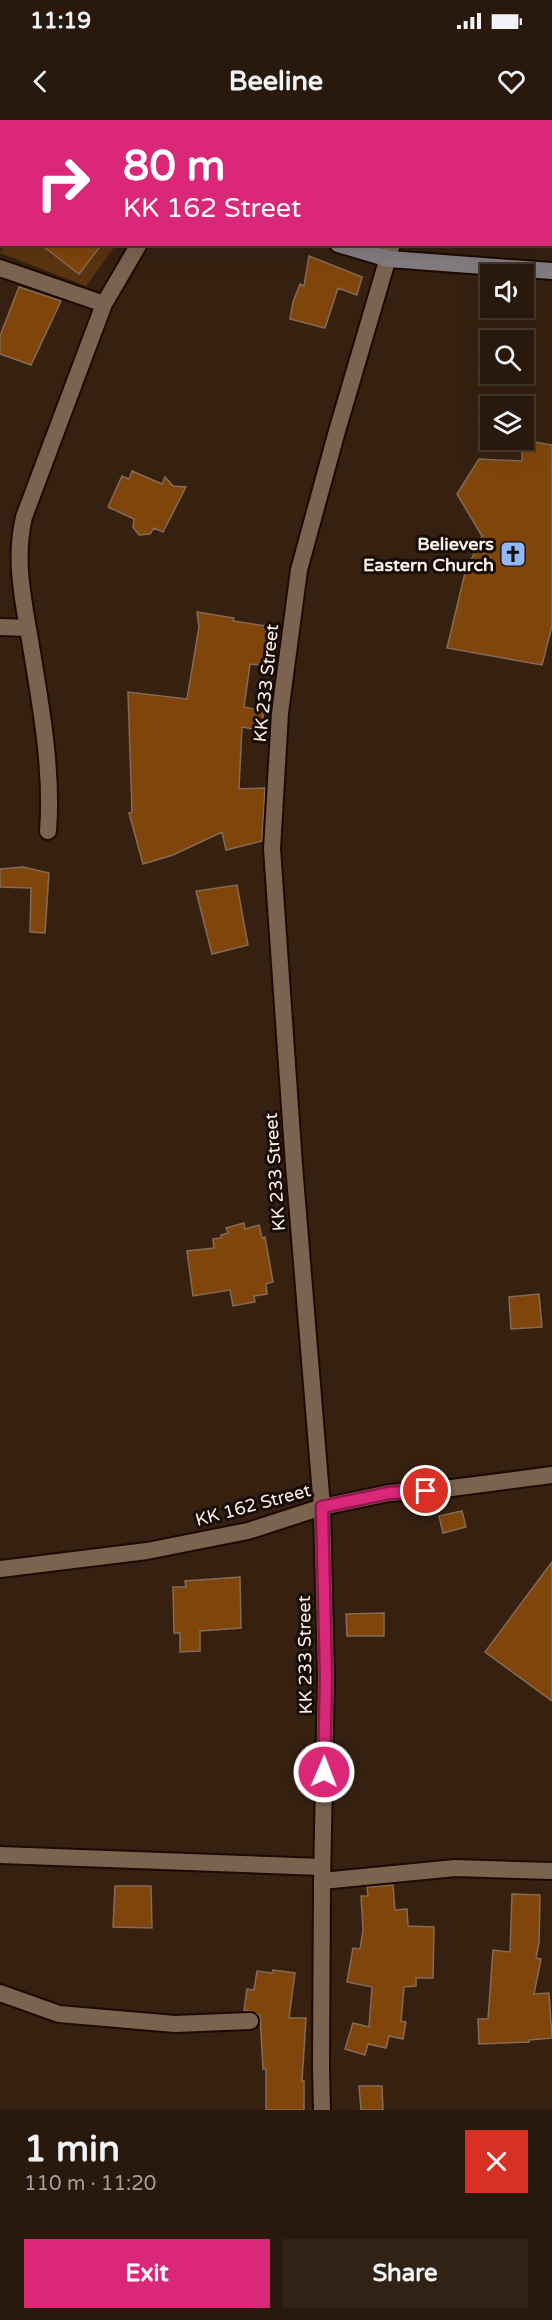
<!DOCTYPE html>
<meta charset="utf-8">
<style>
body{margin:0;font-family:"Varela Round",sans-serif;background:#302215;color:#f1f3f6;height:100vh;display:flex;flex-direction:column;font-size:22px;white-space:nowrap}
*{box-sizing:border-box;margin:0}
p{font-size:20px;color:#a5a09d}
.icon{flex:none;width:33px;height:33px;fill:none;stroke:currentColor;stroke-width:2;stroke-linecap:round;stroke-linejoin:round}
.map{position:relative;height:1990px;overflow:hidden}
.details{display:flex;flex-direction:column;background:#28190c;flex:1}
.details>*{flex:none}
.guide{position:absolute;left:0px;top:0px;width:552px;height:126px;box-shadow:0 6px 24px #0002,0 0 0 2px #44382d;background:#db2777;color:#fff;overflow:hidden}
.fabs{position:absolute;left:480px;top:144px;display:grid;gap:12px}
.fabs a{display:grid;place-items:center;width:54px;height:54px;border-radius:0px;background:#28190c;box-shadow:0 6px 24px #0002,0 0 0 2px #44382d;font-size:30px}
.pin{position:absolute;display:grid;place-items:center;width:51px;height:51px;color:#fff;margin:-26px;border:3px solid #fff;border-radius:50%;box-shadow:0 2px 6px #0007}
.me{position:absolute;width:66px;margin:-33px;rotate:1deg;stroke-linejoin:round;filter:drop-shadow(0 0 4px #0008)}
.turn{display:flex;align-items:center;gap:21px;height:126px;padding:0 24px;font-size:27px}
.turn .icon{width:78px;height:78px;stroke-width:2.5}
.turn b{display:block;font-size:42px;line-height:51px}
.round{display:grid;place-items:center;flex:none;width:63px;height:63px;border-radius:0px;background:#302215}
.headline{display:flex;align-items:center;justify-content:space-between;height:102px;padding:0 24px}
h1{font-size:36px;font-weight:700;line-height:45px}
.action{display:flex;gap:12px;margin-top:auto;padding:12px 24px}
.action a{flex:1;height:69px;border-radius:0px;background:#db2777;color:#fff;font-size:24px;font-weight:700;line-height:69px;text-align:center}
.action a+a{background:#302215;color:#f1f3f6}
.status{display:flex;justify-content:space-between;align-items:center;height:42px;padding:0 30px;background:#28190c;direction:ltr}
.status svg{height:16px;fill:currentColor}
header{display:flex;justify-content:space-between;align-items:center;height:78px;padding:0 24px;background:#28190c;font-size:27px;font-weight:700}
.map>svg:first-child{display:block}
</style>
<div class="status"><b>11:19</b><svg viewBox="0 0 49 12"><path d="M0 12V9h3v3zM5 12V6h3v6zM10 12V3h3v9zM15 12V0h3v12zM26 1h20v11H26zM47 4h2v5h-2z"/></svg></div>
<header><svg class="icon" aria-label="back" viewBox="0 0 24 24"><path d="M15 5l-7 7 7 7"/></svg>Beeline<svg class="icon" aria-label="heart" viewBox="0 0 24 24"><path d="M12 20l-8-8c-3-5 5-10 8-4 3-6 11-1 8 4z"/></svg></header>
<div class="map">
<svg width="552" height="1990" viewBox="0 0 552 1990">
<rect width="100%" height="100%" fill="#362110"/>
<path fill="#5b3411" d="M5,125H116L86,166L0,133Z"/>
<path fill="#80450b" stroke="#846b58" stroke-width="1.5" d="M40,124H102L79,154Z
M309,136L362,157L357,175L338,168L325,208L290,199L293,182L300,164L304,166Z
M19,167L61,181L31,245L0,234V216Z
M522,320L552,325V506L542,545L447,528L465,453L482,416L457,374L479,339L522,341Z
M132,351L162,364L165,357L173,366L186,367L163,412L154,408L150,414L139,415L133,407L134,399L108,387L122,356L129,359Z
M197,492L234,498L233,501L273,507L267,546L250,544L244,587L263,591L264,611L242,607L239,669L265,668L262,721L226,730L222,712L173,735L143,744L129,693L132,692L128,572L187,579L199,507Z
M23,747L49,753L45,813L30,812L31,768L0,767V749Z
M237,765L248,825L212,834L196,771Z
M244,1103L245,1109L259,1105L262,1118L265,1117L273,1162L266,1164L267,1174L254,1176L255,1182L233,1186L230,1170L193,1176L187,1131L214,1128L213,1119L221,1118V1115L228,1113L226,1108Z
M539,1174L542,1207L511,1209L509,1177Z
M462,1391L466,1407L443,1413L439,1396Z
M552,1442V1581L485,1532Z
M240,1457L241,1508L200,1511V1531L180,1532V1513H174L173,1467H186L185,1461Z
M384,1493V1516H347L346,1494Z
M393,1765L395,1790L407,1789L408,1806L434,1807L433,1858H416V1866L404,1867L401,1901L406,1902L403,1919L389,1916L386,1928L368,1924L365,1935L345,1929L353,1903L369,1907L372,1867L347,1862L353,1828L360,1829L363,1810L361,1776H368L367,1767Z
M115,1766H151L152,1808L113,1807Z
M512,1774L540,1775L539,1823L536,1838L541,1839L534,1874L549,1873L552,1918L529,1920V1922L479,1924L478,1899H488L493,1830L510,1832Z
M273,1850L295,1853L289,1898H306L302,1961H304V1990H266V1949H263L260,1895L244,1890L247,1869L254,1870L257,1851L272,1853Z
M359,1966H382L383,1990H361Z"/>
<g fill="none" stroke-linecap="round" stroke-linejoin="round">
<g stroke="#1d0a00" stroke-width="20">
<path id="minor" d="M422,2L423,0
M0,148L104,184L139,124
M0,507L28,508
M48,711C53,649 40,581 30,520C23,479 14,439 24,397L104,184
M0,1449L147,1431L248,1411L322,1387L389,1373L444,1369L552,1355
M0,1735L322,1747
M322,1761L455,1748L552,1751
M0,1873L59,1894L175,1904L250,1901
M322,1990L321,1949L322,1761L326,1557L322,1387L294,1045L272,729L280,593L299,450L337,311L392,124"/>
</g>
<g stroke="#1d0a00" stroke-width="20">
<path id="secondary" d="M106,0L107,2
M338,124L389,139L552,151"/>
</g>
<use href="#minor" stroke="#7c6350" stroke-width="16"/>
<use href="#secondary" stroke="#837c81" stroke-width="16"/>
</g>
<g fill="none" stroke-linecap="round" stroke-linejoin="round">
<g stroke="#8e194d" stroke-width="15">
<path id="route" d="M324,1652L326,1557L322,1387L389,1373L426,1371"/>
</g>
<use href="#route" stroke="#db2777" stroke-width="10"/>
</g>
<defs>
<g id="church-square" transform="scale(1.35)"><rect x="-9" y="-9" width="18" height="18" rx="4" fill="#93b7fd" stroke="#170d06"/><path d="M-1.2-6h2.4v3.5h3.3v2.4h-3.3V6h-2.4V-.1h-3.3v-2.4h3.3Z" fill="#111"/></g>
</defs>
<g fill-rule="evenodd">
<use href="#church-square" x="513" y="434"/>
</g>
<g text-anchor="middle" dominant-baseline="central" stroke-width="6" stroke-linejoin="round" paint-order="stroke">
<g font-size="18" font-weight="bold" fill="#fdf1e9" stroke="#170d06" text-anchor="end">
<text x="494" y="424">Believers<tspan x="494" dy="21">Eastern Church</tspan></text>
</g>
<g font-size="18" fill="#fdf1e9" stroke="#170d06">
<text transform="translate(266 563) rotate(-84)">KK 233 Street</text>
<text transform="translate(275 1052) rotate(-94)">KK 233 Street</text>
<text transform="translate(253 1385) rotate(-15)">KK 162 Street</text>
<text transform="translate(305 1535) rotate(-91)">KK 233 Street</text>
</g>
</g>
</svg>
<div class="fabs">
<a><svg class="icon" aria-label="sound" viewBox="0 0 24 24"><path d="M4 9h4l5-4v14l-5-4H4zM17 9q2 3 0 6"/></svg></a>
<a><svg class="icon" aria-label="search" viewBox="0 0 24 24"><circle cx="10" cy="10" r="6"/><path d="M15 15l6 6"/></svg></a>
<a><svg class="icon" aria-label="layers" viewBox="0 0 24 24"><path d="M12 4l9 5-9 5-9-5zM3 14l9 5 9-5"/></svg></a>
</div>
<div class="pin" style="left:426px;top:1371px;background:#d93025"><svg class="icon" aria-label="arrive" viewBox="0 0 24 24"><path d="M6 21V4h12l-3 4 3 4H6"/></svg></div>
<svg class="me" style="left:324px;top:1652px" viewBox="-20 -20 40 40"><circle r="17" fill="#db2777" stroke="#fff" stroke-width="3"/><path d="M0-11L8 9 0 5-8 9z" fill="#fff"/></svg>
<div class="guide">
<div class="turn"><svg class="icon" aria-label="right" viewBox="0 0 24 24"><path d="M7 20v-9h11M14 6l5 5-5 5"/></svg><div><b>80 m</b>KK 162 Street</div></div>
</div>
</div>
<section class="details">
<div class="headline"><div><h1>1 min</h1><p>110 m · 11:20</p></div><a class="round" style="background:#d93025;color:#fff"><svg class="icon" aria-label="close" viewBox="0 0 24 24"><path d="M6 6l12 12M18 6L6 18"/></svg></a></div>
<div class="action"><a>Exit</a><a>Share</a></div>
</section>
